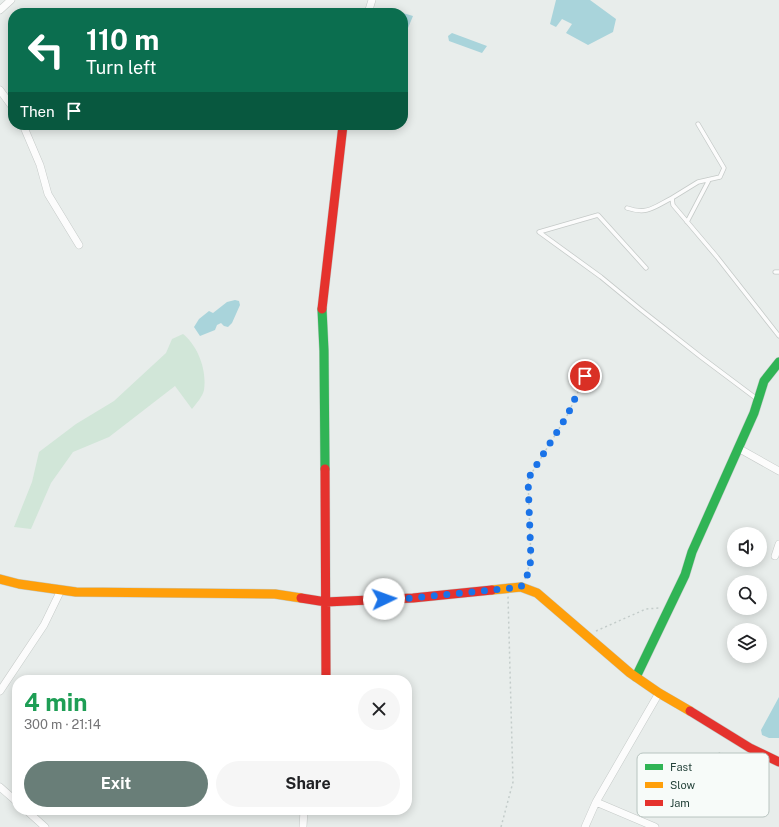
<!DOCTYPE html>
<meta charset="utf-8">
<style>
body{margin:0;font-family:"Public Sans",sans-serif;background:#f6f6f6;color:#202124;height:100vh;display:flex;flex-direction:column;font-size:15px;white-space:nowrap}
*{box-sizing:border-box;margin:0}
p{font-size:13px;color:#757577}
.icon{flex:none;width:22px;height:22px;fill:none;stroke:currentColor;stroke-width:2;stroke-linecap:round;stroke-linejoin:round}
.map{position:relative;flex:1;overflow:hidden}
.details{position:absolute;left:12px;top:675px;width:400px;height:140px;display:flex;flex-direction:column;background:#fff;border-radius:16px;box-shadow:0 2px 10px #0003}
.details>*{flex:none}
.guide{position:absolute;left:8px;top:8px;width:400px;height:122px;border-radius:16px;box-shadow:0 2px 10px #0003;background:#0b6e4f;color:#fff;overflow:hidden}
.fabs{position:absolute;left:727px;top:527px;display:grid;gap:8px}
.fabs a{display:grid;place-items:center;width:40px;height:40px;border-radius:50%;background:#fff;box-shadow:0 2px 10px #0003;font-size:20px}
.pin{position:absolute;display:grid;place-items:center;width:34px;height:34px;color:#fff;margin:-17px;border:2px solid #fff;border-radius:50%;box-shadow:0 1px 4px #0007}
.me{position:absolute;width:44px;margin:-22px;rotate:87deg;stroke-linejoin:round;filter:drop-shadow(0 0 3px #0008)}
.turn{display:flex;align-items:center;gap:14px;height:84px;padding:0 12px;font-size:18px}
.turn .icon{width:52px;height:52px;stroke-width:2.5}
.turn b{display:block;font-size:28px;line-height:34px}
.then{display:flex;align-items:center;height:38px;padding:0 12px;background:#0003;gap:8px;font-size:15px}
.round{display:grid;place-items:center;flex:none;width:42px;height:42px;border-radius:21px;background:#f6f6f6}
.overview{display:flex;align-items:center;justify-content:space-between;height:68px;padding:0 12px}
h1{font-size:24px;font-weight:700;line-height:30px;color:#1e9e55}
.cta{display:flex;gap:8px;margin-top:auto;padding:8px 12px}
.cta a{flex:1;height:46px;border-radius:24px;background:#697e78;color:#fff;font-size:16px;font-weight:700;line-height:46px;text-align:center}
.cta a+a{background:#f6f6f6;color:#202124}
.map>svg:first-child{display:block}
</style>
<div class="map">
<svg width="779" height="827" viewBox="0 0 779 827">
<rect width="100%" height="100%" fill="#e8edeb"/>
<path fill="#d1e6d8" d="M183,334C198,346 207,370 204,390C203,396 196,404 192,409L175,386L109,437L73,452L51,483L31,529L14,527L32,482L39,452L76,424L114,401L166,353L172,339Z"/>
<path fill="#a9d4db" d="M556,0H590L616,19L613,32L588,45L566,33L572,24L562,19L556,27L550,24Z
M403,13L413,16L408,28L403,26Z
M452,33L487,46L482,53L449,41L448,36Z
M235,300L239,301L240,305L232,323L228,327L224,326L221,323L217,325L215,330L200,336L194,327L199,319L209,311L213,313L227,302Z
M779,697V738H769L762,735L761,730Z"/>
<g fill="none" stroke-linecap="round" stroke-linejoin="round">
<g stroke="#c5cac8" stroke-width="5">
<path id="lane" d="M698,124L724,168L720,177L698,182L672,198L673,205L717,257L779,336
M627,208C648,215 654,207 672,198
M687,222L709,180
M646,268L598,215L539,232L601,277L640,309L701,357L757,399
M775,272H779"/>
</g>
<g stroke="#c5cac8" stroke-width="8">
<path id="street" d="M0,10L11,0
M368,13L372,0
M0,90L13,108
M23,125L40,165L48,194L79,245
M738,448L779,471
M775,556L779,544
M0,691L44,625L61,590
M0,787L17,802
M596,802L655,827
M26,810L45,827
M303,827L304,810
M585,827L596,802L659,693"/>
</g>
<g stroke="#c3cbc8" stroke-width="10">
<path id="fast" d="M322,309L324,351L325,469
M636,677L685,575L692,552L754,413L764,381L779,362"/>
</g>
<g stroke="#c3cbc8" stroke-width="10">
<path id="slow" d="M0,579L19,584L76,592L275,594L301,598
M492,590L521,587L537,593L630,673L659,693L690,711"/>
</g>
<g stroke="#c3cbc8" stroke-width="10">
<path id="jam" d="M322,309L343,125
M325,469L326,680
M301,598L326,602L413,598L492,590
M690,711L750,748L779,762"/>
</g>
<path stroke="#c3ccca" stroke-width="1.5" stroke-dasharray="2 3" stroke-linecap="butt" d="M525,579L531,560L528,479L568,414L591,363
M596,631L646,609L660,608
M733,788L718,780L731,760L720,752L697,786L756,813L757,801L733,788L749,756
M501,827L513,782L508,596"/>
<use href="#lane" stroke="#fcfcfc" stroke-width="3.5"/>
<use href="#street" stroke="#fcfcfc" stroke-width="7"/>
<use href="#fast" stroke="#30b455" stroke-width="9"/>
<use href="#slow" stroke="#ff9f0a" stroke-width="9"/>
<use href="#jam" stroke="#e5322d" stroke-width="9"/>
</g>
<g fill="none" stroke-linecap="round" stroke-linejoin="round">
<path stroke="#1a73e8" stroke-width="7" stroke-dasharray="0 12.6" d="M384,599L413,598L521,587L527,576L531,560L528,479L568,414L585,376"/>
</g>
<rect x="637" y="753" width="132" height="64" rx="6" fill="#f7fbf9" stroke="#b8c4c0" stroke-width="1"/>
<rect x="645" y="764" width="18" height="6" fill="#30b455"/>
<rect x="645" y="782" width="18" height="6" fill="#ff9f0a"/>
<rect x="645" y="800" width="18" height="6" fill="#e5322d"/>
<g font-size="11" fill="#24423a">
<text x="670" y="771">Fast</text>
<text x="670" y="789">Slow</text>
<text x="670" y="807">Jam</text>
</g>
</svg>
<div class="fabs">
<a><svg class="icon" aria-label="sound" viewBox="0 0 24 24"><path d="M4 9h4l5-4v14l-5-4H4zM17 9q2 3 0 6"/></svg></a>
<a><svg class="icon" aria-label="search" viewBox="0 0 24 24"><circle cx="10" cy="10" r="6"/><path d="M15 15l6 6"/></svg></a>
<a><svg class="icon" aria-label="layers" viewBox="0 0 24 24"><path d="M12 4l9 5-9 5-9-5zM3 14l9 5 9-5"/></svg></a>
</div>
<div class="pin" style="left:585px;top:376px;background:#d93025"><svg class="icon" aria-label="arrive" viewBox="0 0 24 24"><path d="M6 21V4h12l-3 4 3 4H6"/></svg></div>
<svg class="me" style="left:384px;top:599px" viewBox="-20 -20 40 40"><circle r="19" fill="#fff"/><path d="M0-13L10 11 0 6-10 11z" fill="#1a73e8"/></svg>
<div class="guide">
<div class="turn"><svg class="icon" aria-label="left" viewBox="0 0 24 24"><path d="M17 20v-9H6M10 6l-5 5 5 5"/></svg><div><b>110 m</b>Turn left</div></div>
<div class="then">Then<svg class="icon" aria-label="arrive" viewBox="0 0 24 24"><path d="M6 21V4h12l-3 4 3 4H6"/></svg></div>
</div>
<section class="details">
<div class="overview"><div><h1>4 min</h1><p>300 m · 21:14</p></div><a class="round"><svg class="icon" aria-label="close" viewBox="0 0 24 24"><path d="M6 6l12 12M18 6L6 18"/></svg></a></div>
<div class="cta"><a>Exit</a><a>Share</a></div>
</section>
</div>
